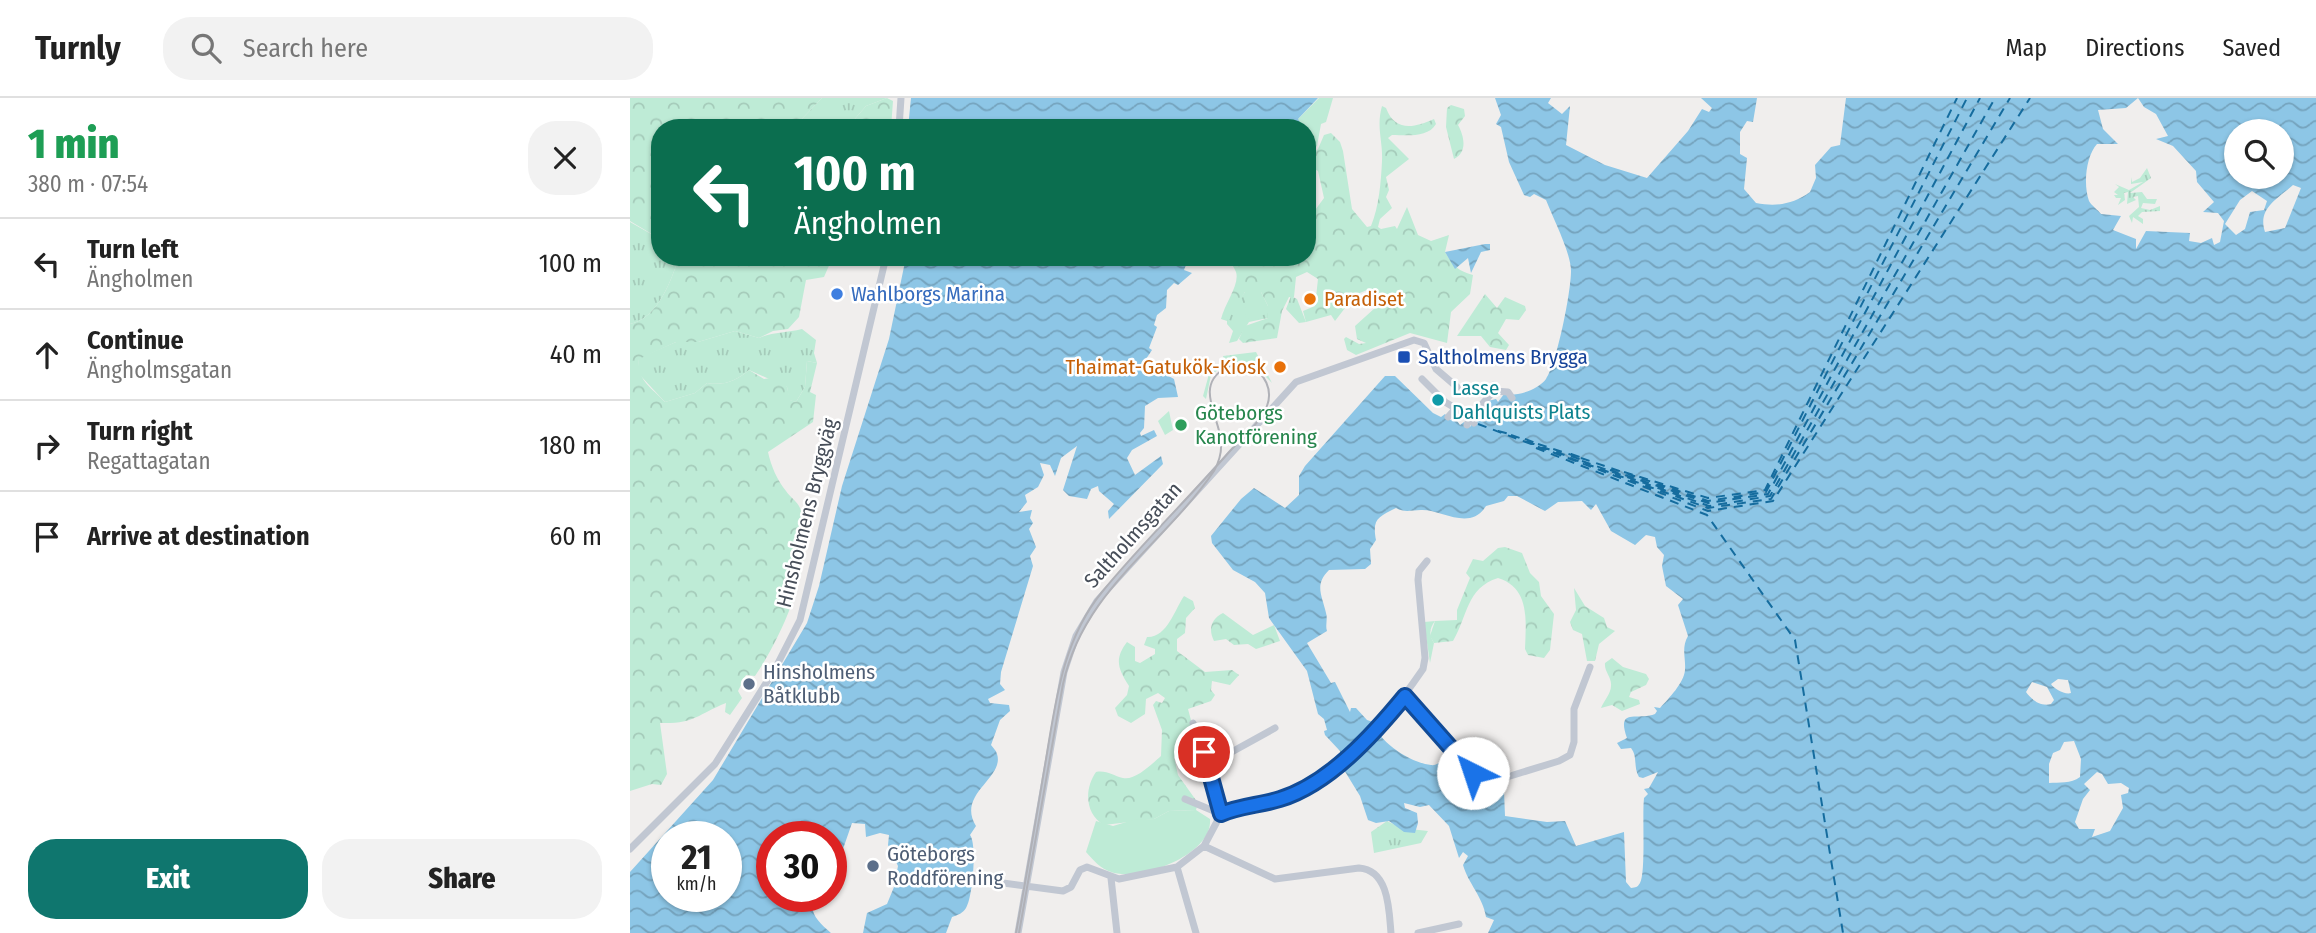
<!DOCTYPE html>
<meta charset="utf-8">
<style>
body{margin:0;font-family:"Fira Sans Condensed",sans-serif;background:#f2f2f2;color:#222;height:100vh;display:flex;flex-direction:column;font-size:26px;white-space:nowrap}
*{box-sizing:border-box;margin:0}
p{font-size:23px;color:#767676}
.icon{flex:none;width:38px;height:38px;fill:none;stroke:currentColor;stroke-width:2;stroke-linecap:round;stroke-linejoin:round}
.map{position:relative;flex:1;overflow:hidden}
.side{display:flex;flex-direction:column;background:#fff;width:630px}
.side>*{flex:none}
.guide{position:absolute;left:21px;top:21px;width:665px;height:147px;border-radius:28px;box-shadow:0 2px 5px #0004;background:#0b6e4f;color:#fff;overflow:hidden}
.tools{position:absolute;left:1594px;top:21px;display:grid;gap:14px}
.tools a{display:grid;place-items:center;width:70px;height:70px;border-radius:50%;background:#fff;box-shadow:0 2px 5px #0004;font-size:35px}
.speed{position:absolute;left:21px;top:723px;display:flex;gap:14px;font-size:35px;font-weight:700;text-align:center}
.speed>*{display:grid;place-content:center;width:91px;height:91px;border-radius:50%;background:#fff;box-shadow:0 2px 5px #0004;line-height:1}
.speed small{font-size:18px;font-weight:400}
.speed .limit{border:10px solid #d22;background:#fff;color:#111}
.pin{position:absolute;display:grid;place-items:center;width:60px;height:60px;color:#fff;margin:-30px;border:4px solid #fff;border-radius:50%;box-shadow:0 2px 7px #0007}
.me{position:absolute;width:77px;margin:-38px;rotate:319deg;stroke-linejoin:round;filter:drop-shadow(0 0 5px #0008)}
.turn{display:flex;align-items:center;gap:24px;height:147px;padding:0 28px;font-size:32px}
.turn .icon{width:91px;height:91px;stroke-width:2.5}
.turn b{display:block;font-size:49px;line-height:60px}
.round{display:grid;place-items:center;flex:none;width:74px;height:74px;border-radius:28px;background:#f2f2f2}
.headline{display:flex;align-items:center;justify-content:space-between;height:119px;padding:0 28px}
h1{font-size:42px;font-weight:800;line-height:52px;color:#1e9e55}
.action{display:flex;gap:14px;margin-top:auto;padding:14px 28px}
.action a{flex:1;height:80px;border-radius:28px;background:#0f766e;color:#fff;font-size:28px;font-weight:800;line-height:80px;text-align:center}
.action a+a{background:#f2f2f2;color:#222}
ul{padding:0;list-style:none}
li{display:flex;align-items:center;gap:21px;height:91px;padding:0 28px;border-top:2px solid #e0e0e0}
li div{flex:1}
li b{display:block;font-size:26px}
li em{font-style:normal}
header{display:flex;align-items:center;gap:42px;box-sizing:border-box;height:98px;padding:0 35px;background:#fff;border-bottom:2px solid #e0e0e0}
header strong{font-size:33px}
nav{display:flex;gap:38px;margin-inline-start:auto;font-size:24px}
.search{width:490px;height:63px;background:#f2f2f2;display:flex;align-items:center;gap:18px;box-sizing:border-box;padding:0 24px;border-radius:28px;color:#767676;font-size:26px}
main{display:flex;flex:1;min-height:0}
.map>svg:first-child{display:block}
</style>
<header>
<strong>Turnly</strong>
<div class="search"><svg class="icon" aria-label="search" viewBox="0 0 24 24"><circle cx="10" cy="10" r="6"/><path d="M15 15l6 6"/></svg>Search here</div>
<nav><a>Map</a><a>Directions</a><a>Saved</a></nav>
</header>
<main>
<section class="side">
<div class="headline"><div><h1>1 min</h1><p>380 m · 07:54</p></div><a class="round"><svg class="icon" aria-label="close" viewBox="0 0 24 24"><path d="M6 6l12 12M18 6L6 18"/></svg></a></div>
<ul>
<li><svg class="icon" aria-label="left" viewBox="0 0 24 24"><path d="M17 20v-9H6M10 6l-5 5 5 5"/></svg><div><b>Turn left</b><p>Ängholmen</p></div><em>100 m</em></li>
<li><svg class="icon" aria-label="ahead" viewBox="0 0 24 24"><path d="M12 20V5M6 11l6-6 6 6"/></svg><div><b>Continue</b><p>Ängholmsgatan</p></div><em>40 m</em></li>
<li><svg class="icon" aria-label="right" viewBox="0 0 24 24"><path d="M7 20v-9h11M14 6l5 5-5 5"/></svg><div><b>Turn right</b><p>Regattagatan</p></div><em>180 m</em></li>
<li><svg class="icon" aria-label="arrive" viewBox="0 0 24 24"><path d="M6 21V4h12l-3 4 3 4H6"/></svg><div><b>Arrive at destination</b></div><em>60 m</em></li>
</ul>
<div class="action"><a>Exit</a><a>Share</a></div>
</section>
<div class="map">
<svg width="1686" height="835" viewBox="0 0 1686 835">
<defs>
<pattern id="grass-tufts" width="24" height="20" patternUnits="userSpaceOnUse" patternTransform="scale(1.75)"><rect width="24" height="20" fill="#beebd6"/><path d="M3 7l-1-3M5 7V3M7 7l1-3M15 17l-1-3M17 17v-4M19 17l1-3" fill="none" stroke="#a5cbba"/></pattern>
<pattern id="forest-crowns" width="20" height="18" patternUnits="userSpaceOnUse" patternTransform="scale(1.75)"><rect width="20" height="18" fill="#beebd6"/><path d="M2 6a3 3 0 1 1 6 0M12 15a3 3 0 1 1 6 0" fill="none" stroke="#a5cbba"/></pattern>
<pattern id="water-waves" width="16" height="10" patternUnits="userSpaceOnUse" patternTransform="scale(1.75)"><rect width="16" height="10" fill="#8dc6e6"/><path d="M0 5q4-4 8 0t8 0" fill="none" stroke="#75a3bd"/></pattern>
</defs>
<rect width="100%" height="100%" fill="#f0eeed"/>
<path fill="url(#grass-tufts)" d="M192,0H257L236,8L217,30H163Z
M1517,70L1521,80L1500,95L1512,94L1517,101H1527L1525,106L1513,105L1511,110L1520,112L1530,108V113L1512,114L1508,118L1513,121V126L1503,119L1502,125L1499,118L1509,109L1508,98L1503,99L1506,102L1497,106L1498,94L1494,95L1495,102L1488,107L1491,100H1486L1484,97H1488L1484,94L1489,89L1485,86L1499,92L1513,84L1501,86V79L1502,84L1510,80Z
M0,124L30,141V159H49C41,183 28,220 0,226Z
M615,194H631L638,208V220L619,224L607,243L599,245L603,233L597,226V218Z
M661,198L667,201L676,224L669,225L656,211Z
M172,231L186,242L184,255L187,265L177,263L175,289L166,304L159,302L157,289L119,272C106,283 94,288 77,285L65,295L35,304L8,275L9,260L46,244H68L105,233L129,240C142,234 157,235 172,231Z
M626,254L642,285L624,267L599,264L581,277L576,301L573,298L579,276L594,263L593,258Z
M539,313L543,332L535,337L528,323Z
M805,523C799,531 799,537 804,545L800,565L794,524Z
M757,723L771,730L798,733L791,745L744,755L741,734Z"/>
<path fill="url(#forest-crowns)" d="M0,0H192L163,30H30V141L0,123Z
M257,0L263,3L261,30H217L236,8Z
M821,7L834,11L835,18L828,27C834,38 838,54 824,61L816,29L817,10Z
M752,8L756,10C765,34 784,30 804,21L806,26C798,40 777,37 762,37L758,40L779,61L756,79L759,92L756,99L762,110L750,121L748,129L751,131L765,128L767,131L777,109L788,137L801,143L819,137L815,154C823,168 828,173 843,177L840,196L821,214L817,245L780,235L726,257L717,252L714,241L716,239L729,246L736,245L727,241L725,228L746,209V196L737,192L725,197L705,223L701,217L676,224L673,213L685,208L688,181L677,174L666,179L664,199H659L652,213L647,240L613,245L609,241L615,228L638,220V208L631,194H615L597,223L591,221C595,205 610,186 606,174C604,169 600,164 598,159H677V123L694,100L688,73L679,68L677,61L688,51L694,37L701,35L710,44L713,53L722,111L737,129L741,128C749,109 751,84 752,63C753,43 746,29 752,8Z
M49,159H212L201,163L194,179L176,182L169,219L158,231L143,233L129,240L105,233L68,244H46L9,261C7,283 21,289 35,304L65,295L77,285C94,288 106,283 119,272L134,281L147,279L157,289L160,302L166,304L175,289L177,263L187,265L180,294L186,297L183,324L138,354C141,368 147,382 156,393C160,399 167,403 170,410C189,458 152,539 125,578L116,577L108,593L112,600L100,617L95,614L96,605C66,617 65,626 30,625L37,676L31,687L22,686L0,693V226C28,220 41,183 49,159Z
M855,196L867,210L875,199L895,208L896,212L889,222L876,221L868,235L879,247L876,252L860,249L851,238H827Z
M875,449L892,455L900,475L909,484L911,498L924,516L920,552L914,560L898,557L895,551C896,522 900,490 868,480C836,490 838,518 823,543L804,545L800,538L805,523L827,522V512L840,480L836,475L843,461L853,463L868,450Z
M944,490L955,508L974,520L977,529L985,533L969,546L965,563H957L952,536L943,532L940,524L946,512Z
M554,498L563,503L565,510L556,520L555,535L547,541V553L575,574L602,572L609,577L600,587L582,583L581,592L585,597L581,603L558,611L566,641L544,659L548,677L568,705L566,712L539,713L524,721L474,727C455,716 454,691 466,674C477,672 483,678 493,680C505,683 523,665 531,658L532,632L523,607L526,603L532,605L535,600L528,595L516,601L515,616L501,625L488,618L485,610L497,597L499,588C488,571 484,561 497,544L505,549V563L510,565L525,556V551L514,547L517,539C537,540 545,511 554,498Z
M593,515L623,537L644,527L650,543L626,551L618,546L604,547L596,541L584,543C578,531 581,521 593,515Z
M982,560L993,569L1016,576L1019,581L1016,587L1001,594L999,599L1009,602L1010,606L992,613L982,607L971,610C974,603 981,595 981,588C982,579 974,574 975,565Z"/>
<path fill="#beebd6" d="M689,0H703L696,24L691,26L687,48L677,55V30H669L671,26L667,22Z
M615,194H631V220L616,221Z
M566,712L580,721C583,757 509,784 481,774C471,771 463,762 456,754L466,723L483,728L503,722L524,721L539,713Z"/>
<path fill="url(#water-waves)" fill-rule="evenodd" d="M281,0H688L668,21L671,26L669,30H278Z
M865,0H921L918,5L932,16L940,8L936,47L975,67L1017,80L1058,33L1072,11L1079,14L1082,10L1071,0H1127L1123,24L1117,23L1110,34V56L1117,60L1114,91L1126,105C1147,109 1163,106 1180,94L1186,80L1185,67L1201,49L1210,47L1216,0H1686V835H858L864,822L856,819C853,799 838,785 833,767L838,758L833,754L829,760L819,728L799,707L790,709L774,705L775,710L787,715L788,725L785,735L774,734L759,723L746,725L738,722L730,698L711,667L710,653L695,637L694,633L697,632L694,621L688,616L677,573L639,520L635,495L625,484L603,472L582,445L581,438L611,401L624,390L655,410L669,397V378L675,368L755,278H765L803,315L811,319L815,316L820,322L825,320L830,327L834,324L840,329L858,303L866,301L868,304L874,296C886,299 908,292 916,281C927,265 941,194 941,173C941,155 923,120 916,102L904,96L900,99L894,97L879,64L871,29L866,26L871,17ZM1508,0L1514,9L1526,16L1538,38L1526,41L1543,48L1566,73L1567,84L1584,104L1573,114L1588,115L1594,123L1590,144L1584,147L1582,140L1571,145L1559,143L1560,135L1516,133L1506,151V141L1483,132L1491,118L1471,116C1468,112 1461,107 1459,103C1453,86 1456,58 1467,46H1488L1473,31L1468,12L1496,10ZM1606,33H1652V79H1606ZM1663,87L1671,90L1655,130L1635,134C1627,110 1648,101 1663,87ZM1622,93L1637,103L1634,112L1620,114L1615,131L1606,137L1595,126L1610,102ZM878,398H887L915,413L928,404L952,403L961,412L966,406L981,433L1005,447L1016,437L1025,439L1027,449L1034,457L1032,468L1036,488L1053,501L1048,507L1058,538C1051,550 1056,560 1055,572C1054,585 1039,600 1030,610L1024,609L1027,613L1025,616C1007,623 986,609 997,640L987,645L991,651L1001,650C1008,659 1003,669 1009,679L1013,680L1028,674L1019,690L1014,691L1018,696L1014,700C1012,717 1016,774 1010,785C1007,790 1006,789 1001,790L996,784L994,734L946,748L935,723L917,724L875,718L874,693L862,690L860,693C841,685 833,673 816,663C808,663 808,668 801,667C781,665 748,644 743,624L737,622L726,610H721L720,614L705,584L701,585L677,545L697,533C695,527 698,521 696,515C692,497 684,487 699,472L735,471L741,466L740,451L746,442C742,421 748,419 766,410C775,415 781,412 791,412C811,411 840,434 856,408L874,403ZM1428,581L1438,582L1441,595C1435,597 1424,591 1421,586ZM1402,584L1417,589L1424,602L1421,606C1410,609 1401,601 1396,594ZM1444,643L1451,661L1450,679C1441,686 1429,684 1419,685V666L1423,655L1430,652L1434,644ZM1467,674L1472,676L1478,686L1491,685L1499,690L1498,695L1491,697L1493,710L1480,733L1462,739L1465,731H1449L1445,724L1453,701L1460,692L1454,686Z
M855,146H860V152L851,154L841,175L838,160L825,171L815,154Z
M276,159H556L547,161L556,167L554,172L562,175L548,187L544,185L537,192L536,210L527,217L524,227L527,229L519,250L522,252L516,261L519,267L544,281L548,299L528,300L515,308L514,330L510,335L511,338L524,332L527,338L502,352L497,360L505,377L531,358L533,366L479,421L478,413L484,406L469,393L468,388L461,391L457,401L439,398L433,392L447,348L431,360L425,378L420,367L410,365L414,377L408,389L395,397L397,404L389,414L402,412L400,420L403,425L399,431L406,449L400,458L403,468L371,574L370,586L375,592L358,601L360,605L379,607L380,613L370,622L361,647C363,650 366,652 367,656C375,680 326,696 346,728L340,737C347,745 343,799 336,810C333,815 328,817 322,819L316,835H233L237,815L257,806L264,789L268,768L258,747L259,737L250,735L236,739L235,726L222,725L213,751L201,760V738H142V798H184C178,816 189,824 201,835H0V774L83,682L177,525L189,488L212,388L259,241ZM96,738V798H37V738Z"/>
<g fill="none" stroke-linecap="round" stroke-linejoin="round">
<path stroke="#156c9e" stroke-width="2" stroke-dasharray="9 7" stroke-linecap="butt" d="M848,326L1078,413L1143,403L1400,0
M868,333L883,337
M881,337L896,342
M895,341L906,345
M896,343L940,359
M908,346L942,357
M906,350L1077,417L1165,542L1213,835
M941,356L953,360
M941,358L952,362
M940,360L1078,410L1141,401L1380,0
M951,360L1078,403L1136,394L1337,0
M952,363L1079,408L1140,398L1365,0
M980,372L1078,405L1138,396L1350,0
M994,374L1078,400L1135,392L1327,0"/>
<path stroke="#c1c7d2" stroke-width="7" d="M269,30L271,0
M792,281L815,304L840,319L864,293V287
M864,293L878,294L882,300
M818,319L826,310
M837,327L840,319L844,325
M775,598L835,668L856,682L864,683L929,663L940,657L944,644V611L960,569
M563,625L591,716
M578,667L645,630
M555,701L591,716
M574,748L645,781L729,770C759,772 759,812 761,835
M0,751L85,666L145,571L170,522L256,159
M547,769L566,835
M481,780L487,835
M346,785L351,782L433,793L441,789L450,772L457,769L489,781L547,769L574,748L591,716C611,708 634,708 653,700C712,677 759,621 793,571L795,560L788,482L789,473L797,463
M388,835L434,574L446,538L467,503L666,284L784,242L794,245L806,271L827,289
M788,835L829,826"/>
<path stroke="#b0b1b7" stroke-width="2" d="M386,835C396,781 405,727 414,673C425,611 430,545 472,494C512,445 558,401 600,353C612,340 630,325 637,308C643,292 635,275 620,269C611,266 602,266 594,271C565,288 589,319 591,343C592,354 589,364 584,373C532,449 454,491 433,586L389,835"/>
</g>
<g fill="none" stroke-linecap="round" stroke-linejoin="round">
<g stroke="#114b97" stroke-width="18">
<path id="route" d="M574,654L591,716C609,708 631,707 650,701C699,686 743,637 775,598L843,675"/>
</g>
<use href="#route" stroke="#1a73e8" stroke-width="12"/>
</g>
<circle fill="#3f7fe0" stroke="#fff" stroke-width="2.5" cx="207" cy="196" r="7"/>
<g fill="#e8710a" stroke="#fff" stroke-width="2.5">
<circle cx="680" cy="201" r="7"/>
<circle cx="650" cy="269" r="7"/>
</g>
<rect fill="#1a4fb4" stroke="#fff" stroke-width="2.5" x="767" y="252" width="14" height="14" rx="3.5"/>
<circle fill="#0f9aa8" stroke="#fff" stroke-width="2.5" cx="808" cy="302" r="7"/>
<circle fill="#2e9e5b" stroke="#fff" stroke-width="2.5" cx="551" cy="327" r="7"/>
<g fill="#5c6f8a" stroke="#fff" stroke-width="2.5">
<circle cx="119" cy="586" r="7"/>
<circle cx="243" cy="768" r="7"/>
</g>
<g text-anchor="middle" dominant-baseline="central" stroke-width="5" stroke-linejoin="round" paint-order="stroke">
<g font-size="21" fill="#366cbe" stroke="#fff" text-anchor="start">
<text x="221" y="196">Wahlborgs Marina</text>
</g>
<g font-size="21" fill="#c56008" stroke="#fff" text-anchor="start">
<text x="694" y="201">Paradiset</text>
<text x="636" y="269" text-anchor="end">Thaimat-Gatukök-Kiosk</text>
</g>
<g font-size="21" fill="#164399" stroke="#fff" text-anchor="start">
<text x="788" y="259">Saltholmens Brygga</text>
</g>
<g font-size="21" fill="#0d838f" stroke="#fff" text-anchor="start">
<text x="822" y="290">Lasse<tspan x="822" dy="24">Dahlquists Plats</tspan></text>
</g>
<g font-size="21" fill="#27864d" stroke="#fff" text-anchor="start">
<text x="565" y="315">Göteborgs<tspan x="565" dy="24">Kanotförening</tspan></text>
</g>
<g font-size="21" fill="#474e59" stroke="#fff">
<text transform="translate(177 415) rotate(-76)">Hinsholmens Bryggväg</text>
<text transform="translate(503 437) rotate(-48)">Saltholmsgatan</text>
</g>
<g font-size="21" fill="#4e5e75" stroke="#fff" text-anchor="start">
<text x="133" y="574">Hinsholmens<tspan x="133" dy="24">Båtklubb</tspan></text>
<text x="257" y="756">Göteborgs<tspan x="257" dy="24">Roddförening</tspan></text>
</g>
</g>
</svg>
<div class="tools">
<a><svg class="icon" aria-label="search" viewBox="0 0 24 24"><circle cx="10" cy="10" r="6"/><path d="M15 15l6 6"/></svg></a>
</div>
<div class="speed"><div>21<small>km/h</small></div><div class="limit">30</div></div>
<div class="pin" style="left:574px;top:654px;background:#d93025"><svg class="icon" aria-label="arrive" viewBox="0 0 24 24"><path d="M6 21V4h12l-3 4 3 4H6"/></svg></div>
<svg class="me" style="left:843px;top:675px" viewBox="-20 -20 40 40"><circle r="19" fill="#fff"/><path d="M0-13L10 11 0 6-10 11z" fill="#1a73e8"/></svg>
<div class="guide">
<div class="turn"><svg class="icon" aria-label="left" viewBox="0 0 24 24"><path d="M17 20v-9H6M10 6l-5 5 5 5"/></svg><div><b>100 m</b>Ängholmen</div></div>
</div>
</div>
</main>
